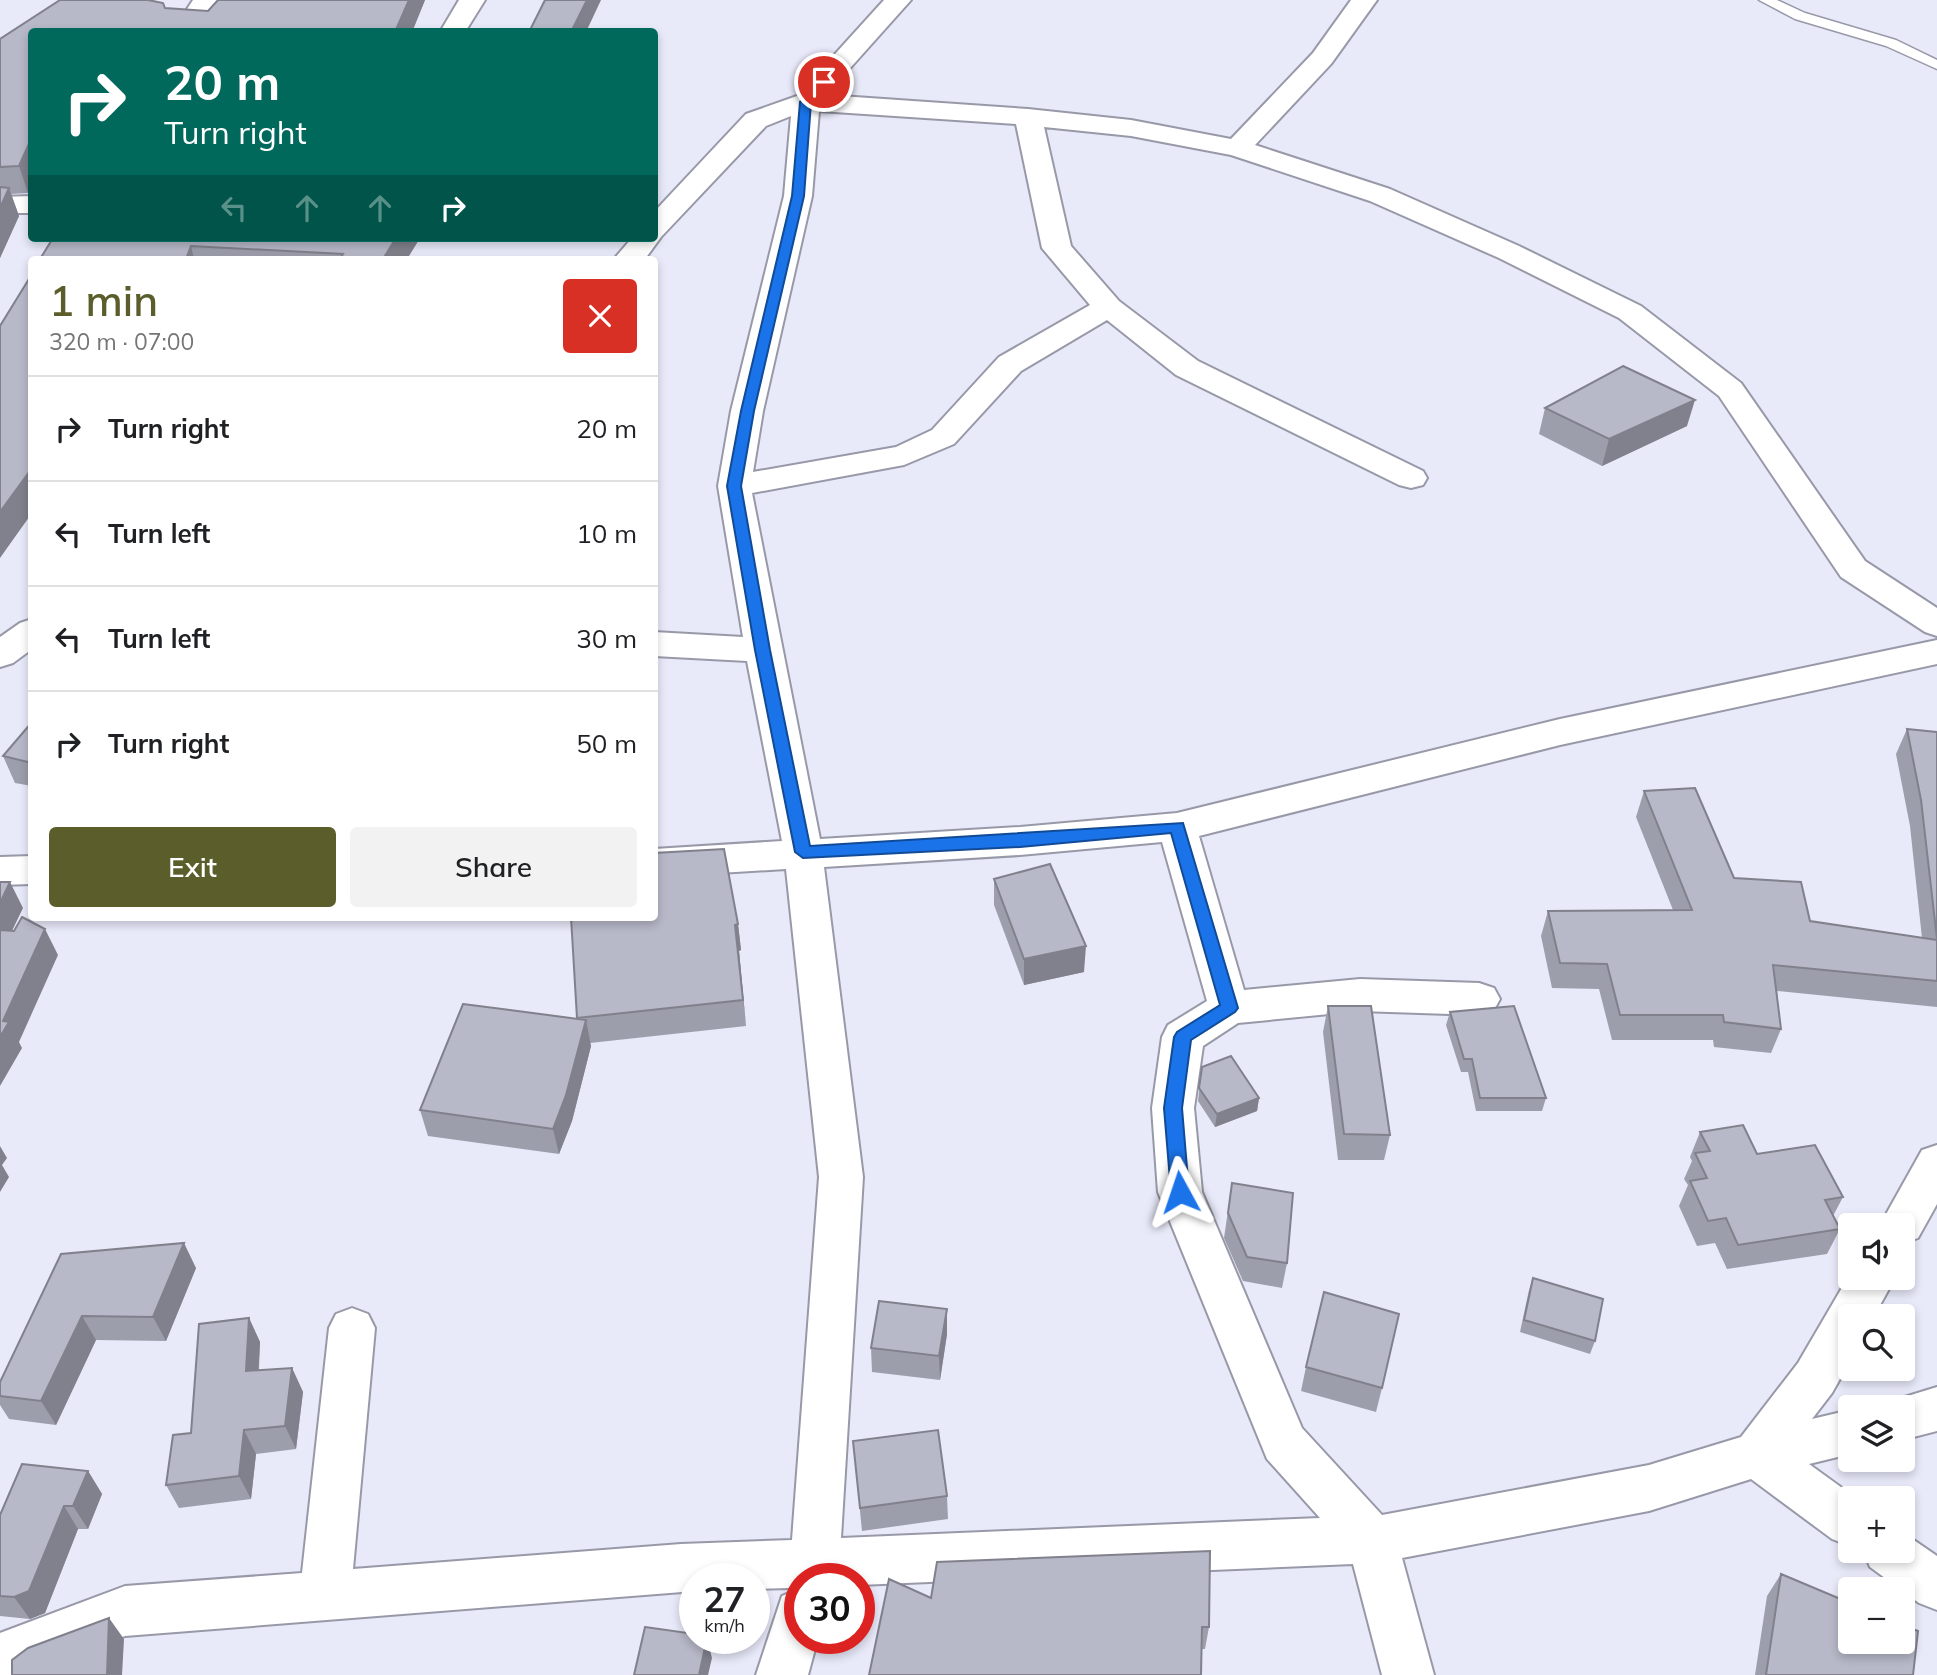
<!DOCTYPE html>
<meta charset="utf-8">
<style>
body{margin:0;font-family:Mulish,sans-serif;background:#f2f2f2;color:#202124;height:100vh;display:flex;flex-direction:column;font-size:26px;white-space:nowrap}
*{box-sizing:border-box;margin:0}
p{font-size:23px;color:#757577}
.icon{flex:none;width:38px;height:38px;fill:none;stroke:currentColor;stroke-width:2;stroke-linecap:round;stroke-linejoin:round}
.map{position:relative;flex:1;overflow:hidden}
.sheet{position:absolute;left:28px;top:256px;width:630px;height:665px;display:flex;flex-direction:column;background:#fff;border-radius:7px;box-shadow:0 4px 10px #0003}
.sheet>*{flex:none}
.guide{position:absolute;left:28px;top:28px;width:630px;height:214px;border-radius:7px;box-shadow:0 4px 10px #0003;background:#00695c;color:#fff;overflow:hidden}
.tools{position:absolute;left:1838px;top:1213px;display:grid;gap:14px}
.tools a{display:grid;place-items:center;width:77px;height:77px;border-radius:7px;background:#fff;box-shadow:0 4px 10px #0003;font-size:35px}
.speed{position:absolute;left:679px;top:1563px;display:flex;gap:14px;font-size:35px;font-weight:700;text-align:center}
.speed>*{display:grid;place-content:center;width:91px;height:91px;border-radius:50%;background:#fff;box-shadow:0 4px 10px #0003;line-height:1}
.speed small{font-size:18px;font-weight:400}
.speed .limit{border:10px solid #d22;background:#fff;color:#111}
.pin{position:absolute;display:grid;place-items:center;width:60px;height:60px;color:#fff;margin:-30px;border:4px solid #fff;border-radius:50%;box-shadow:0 2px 7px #0007}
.me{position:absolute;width:77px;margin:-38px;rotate:355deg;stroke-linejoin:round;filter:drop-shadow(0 0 5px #0008)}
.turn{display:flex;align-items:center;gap:24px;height:147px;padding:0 21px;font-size:32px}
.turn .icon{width:91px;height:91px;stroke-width:2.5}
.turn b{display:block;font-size:49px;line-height:60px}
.lanes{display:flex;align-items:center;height:66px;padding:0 21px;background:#0003;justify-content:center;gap:35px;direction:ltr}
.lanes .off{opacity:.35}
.round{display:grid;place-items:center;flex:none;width:74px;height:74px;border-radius:7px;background:#f2f2f2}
.overview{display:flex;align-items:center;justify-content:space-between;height:119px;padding:0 21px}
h1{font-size:42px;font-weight:600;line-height:52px;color:#5b5e2b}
.primary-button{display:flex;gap:14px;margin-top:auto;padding:14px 21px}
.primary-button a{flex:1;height:80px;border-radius:7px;background:#5b5e2b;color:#fff;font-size:28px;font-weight:600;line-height:80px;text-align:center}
.primary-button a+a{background:#f2f2f2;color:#202124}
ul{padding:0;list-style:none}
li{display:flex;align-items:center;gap:21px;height:105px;padding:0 21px;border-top:2px solid #e0e0e0}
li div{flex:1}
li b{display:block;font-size:26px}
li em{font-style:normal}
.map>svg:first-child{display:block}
</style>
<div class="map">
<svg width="1937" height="1675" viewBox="0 0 1937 1675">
<rect width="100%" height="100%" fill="#e8e9f9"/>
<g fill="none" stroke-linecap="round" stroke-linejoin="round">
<g stroke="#9899a8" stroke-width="3">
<path id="service" d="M1759,0H1777L1805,13L1896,40L1937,60V69L1886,46L1795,19Z"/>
</g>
<g stroke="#9899a8" stroke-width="4">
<path id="minor" d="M193,0H219L197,32H172Z
M459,0H485L465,32H440Z
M884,0H911L826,95L1028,109L1131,120L1231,139L1313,53L1351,0H1377L1331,64L1255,145L1390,189L1519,246L1641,306L1741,383L1865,561L1937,608V636L1925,632L1841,577L1719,396L1619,318L1499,258L1370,201L1231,155L1131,136L1044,127L1071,246L1119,301L1198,361L1423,471L1427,478L1423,485L1411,488L1399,485L1176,375L1107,320L1021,371L954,444L904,465L752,493L820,839L1020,827L1177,813L1560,719L1937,640V664L1560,745L1199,836L1244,990L1360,979L1479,983L1494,988L1500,999L1494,1010L1479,1015L1360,1011L1238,1023L1203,1046L1194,1108L1202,1192L1302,1428L1382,1515L1649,1465L1741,1437L1798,1363L1850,1274V1278H1895L1874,1316H1850V1361L1832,1393L1812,1419L1850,1410V1454L1809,1464L1856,1498H1850V1546L1832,1539L1751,1479L1649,1511L1402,1558L1434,1675H1382L1353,1564L859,1585V1578H800V1638H818L808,1675H756L782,1596L791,1592L789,1588L754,1589V1578H695V1591L125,1636L22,1675H0V1633L125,1586L302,1573L329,1328L336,1314L352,1308L368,1314L375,1328L353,1569L681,1544L792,1540L819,1177L786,869L654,877V849L782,841L747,661L654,656V632L743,637L718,486L731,411L784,196L791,116L766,126L661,237L645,259H614L632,238H654V212L746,114L797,96ZM819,111L1016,124L1042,248L1090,305L999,357L932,430L896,447L753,472L763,411L812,196ZM1162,842L1207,1001L1168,1025L1162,1037L1152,1108L1158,1192L1267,1459L1320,1518L841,1538L863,1177L824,867L1020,855Z
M32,196V213H0V197Z
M32,619V649L13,663L0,667V637L20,623Z
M32,856V884L0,885V857Z
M1937,1145V1204L1918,1238L1902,1244V1225H1880L1922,1150Z
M1937,1387V1431L1902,1440V1407H1883L1885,1403Z
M1902,1532L1937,1556V1610L1919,1603L1870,1567L1863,1550H1902Z"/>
</g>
<use href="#service" fill="#fff" fill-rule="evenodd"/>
<use href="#minor" fill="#fff" fill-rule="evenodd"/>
</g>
<path fill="#9d9eac" d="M60,0H148L163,3L165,8L208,11L218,0H425L412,32H32V187L28,193L11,194L19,216L0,258V39Z
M53,238H420L407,259H40Z
M1545,408L1687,426L1602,466L1539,434Z
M32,722V786L15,783L3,756Z
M1907,729L1937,732V1007L1777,991L1781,1029L1771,1053L1714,1047L1713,1040H1612L1599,989L1552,988L1541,936L1548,911L1673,910L1636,817L1644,791L1734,878L1810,921L1922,938L1910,826L1896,754Z
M994,879L1084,972L1024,985L994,905Z
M738,924L741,950L739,951L746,1026L590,1043L591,1046L572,1121L559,1154L428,1136L420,1110Z
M1328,1006L1390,1135L1384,1160H1338L1323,1032Z
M1450,1012L1546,1098L1542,1111H1476L1468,1072H1461L1446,1025Z
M1202,1067L1259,1098L1257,1111L1215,1127L1198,1101Z
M1700,1132L1757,1154L1843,1197L1833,1216L1840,1229L1827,1254L1727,1269L1715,1243L1697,1246L1679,1206L1688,1185L1684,1179L1692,1161L1690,1157Z
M1232,1183L1287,1263L1282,1288L1243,1281L1224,1238Z
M61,1254L196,1268L166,1341L96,1340L56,1425L9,1419L0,1405V1382Z
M1533,1278L1595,1341L1590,1354L1520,1332L1529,1290Z
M249,1318L260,1342L259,1370L292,1368L303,1392L296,1449L256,1454L251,1499L179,1508L166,1485L191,1433Z
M947,1334L940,1380L872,1372L871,1348Z
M1306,1367L1382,1388L1376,1412L1301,1391Z
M853,1441L947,1496L948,1519L862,1531Z
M88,1471L102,1494L88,1529H78L45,1613L30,1619L0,1616V1515Z
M1781,1574L1913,1675H1755L1767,1596Z
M931,1598L1209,1627L1205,1649H1202Z"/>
<path fill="#80818c" d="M409,0H425L412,32H395Z
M587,0H601L586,32H571Z
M32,137V187L28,193L19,166Z
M9,188L19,216L0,258V208Z
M396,238H420L407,259H383Z
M191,246L194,259H186Z
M1695,400L1687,426L1602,466L1609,439Z
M32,468V513L0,558V512Z
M10,882L23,908L0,956V903Z
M738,924L741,950L739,951L746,1026L735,925Z
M45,929L58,955L19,1042L22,1048L0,1086V1037L3,1021Z
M1086,946L1084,972L1024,985V959Z
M586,1020L591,1046L572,1121L559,1154L553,1129Z
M1259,1098L1257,1111L1215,1127L1217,1114Z
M0,1146L7,1158L2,1165L9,1177L0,1192Z
M184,1243L196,1268L166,1341L153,1317Z
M947,1309V1334L940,1380L939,1356Z
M82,1316L96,1340L56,1425L41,1401Z
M249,1318L260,1342L257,1395L246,1371Z
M292,1368L303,1392L296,1449L285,1426Z
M244,1430L256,1454L251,1499L239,1476Z
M88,1471L102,1494L88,1529L73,1506Z
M64,1506L78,1529L45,1613L30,1619L14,1597Z
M109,1618L124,1639L122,1675H107Z
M707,1638L712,1658L708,1675H699Z"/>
<path fill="#b7b8c8" stroke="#80818c" stroke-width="2" d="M60,0H148L163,3L165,8L208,11L218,0H409L395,32H32V137L19,166L0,167V39Z
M545,0H587L571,32H529Z
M0,187L9,188L0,208Z
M53,238H396L383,259H340L343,254L191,246L186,259H40Z
M32,274V468L0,512V326Z
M1623,366L1695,400L1609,439L1545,408Z
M32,722V763L3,756Z
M1907,729L1937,732V939L1921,800Z
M1695,788L1734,878L1801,882L1810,921L1937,940V981L1773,965L1781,1029L1724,1022L1723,1015H1620L1607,964L1560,963L1548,911L1692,910L1644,791Z
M724,849L738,924L735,925L743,1000L577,1018L571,917H654V853Z
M1050,864L1086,946L1024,959L994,879Z
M0,882H10L0,903Z
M22,917L45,929L3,1021L9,1022L0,1037V930L14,931Z
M463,1004L586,1020L566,1095L553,1129L420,1110Z
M1328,1006H1371L1390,1135L1344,1134Z
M1514,1006L1546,1098H1480L1472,1059H1464L1450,1012Z
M1231,1056L1259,1098L1217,1114L1199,1088L1202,1067Z
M1743,1125L1757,1154L1815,1145L1843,1197L1825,1200L1840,1229L1738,1245L1726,1218L1708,1221L1690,1181L1707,1178L1695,1153L1710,1151L1700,1132Z
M1232,1183L1293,1193L1287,1263L1247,1257L1228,1213Z
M184,1243L153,1317L82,1316L41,1401L0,1396V1382L61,1254Z
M1533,1278L1603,1299L1595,1341L1524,1320Z
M1324,1292L1399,1314L1382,1388L1306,1367Z
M879,1301L947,1309L939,1356L871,1348Z
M249,1318L246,1371L292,1368L285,1426L244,1430L239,1476L166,1485L173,1435L191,1433L199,1324Z
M938,1430L947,1496L860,1508L853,1441Z
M22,1464L88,1471L73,1506H64L29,1591L14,1597L0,1596V1515Z
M1210,1551L1209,1627H1202L1201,1675H869L889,1579L931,1598L937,1562Z
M1781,1574L1850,1603V1642H1902V1625L1918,1631L1913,1675H1766Z
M109,1618L107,1675H12V1660L28,1648Z
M645,1627L695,1634V1638H707L699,1675H634Z"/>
<path fill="#1a73e8" stroke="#114b97" stroke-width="2" d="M820,80L830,82L811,103L804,196L754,411L741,486L770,650L810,846L1183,823L1238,1008L1235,1012L1191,1040L1182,1108L1189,1192L1187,1197L1180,1200L1174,1197L1171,1192L1164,1108L1174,1037L1177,1032L1220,1005L1171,833L1020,847L803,858L795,852L755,650L727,486L741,411L792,196L800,102Z"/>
</svg>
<div class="tools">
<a><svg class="icon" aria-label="sound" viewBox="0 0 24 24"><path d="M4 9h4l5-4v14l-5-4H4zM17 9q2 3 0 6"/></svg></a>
<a><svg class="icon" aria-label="search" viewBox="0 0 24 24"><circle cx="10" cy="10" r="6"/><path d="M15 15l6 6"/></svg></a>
<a><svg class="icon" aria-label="layers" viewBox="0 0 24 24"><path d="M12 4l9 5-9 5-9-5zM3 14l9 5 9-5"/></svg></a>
<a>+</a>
<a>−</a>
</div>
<div class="speed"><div>27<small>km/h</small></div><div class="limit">30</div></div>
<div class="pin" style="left:824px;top:82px;background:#d93025"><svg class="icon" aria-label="arrive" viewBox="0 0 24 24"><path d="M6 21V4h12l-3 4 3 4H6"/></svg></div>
<svg class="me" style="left:1180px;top:1192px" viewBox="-20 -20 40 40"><path d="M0-17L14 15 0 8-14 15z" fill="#1a73e8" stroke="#fff" stroke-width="4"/></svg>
<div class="guide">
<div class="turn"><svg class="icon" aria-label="right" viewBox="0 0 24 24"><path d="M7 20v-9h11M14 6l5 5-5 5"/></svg><div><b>20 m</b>Turn right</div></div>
<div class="lanes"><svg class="icon off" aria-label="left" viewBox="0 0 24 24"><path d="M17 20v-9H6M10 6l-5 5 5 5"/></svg><svg class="icon off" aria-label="ahead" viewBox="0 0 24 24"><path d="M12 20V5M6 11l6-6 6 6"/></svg><svg class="icon off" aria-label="ahead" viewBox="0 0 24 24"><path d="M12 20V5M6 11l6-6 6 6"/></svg><svg class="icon" aria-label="right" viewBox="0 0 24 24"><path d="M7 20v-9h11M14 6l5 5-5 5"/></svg></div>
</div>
<section class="sheet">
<div class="overview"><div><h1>1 min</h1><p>320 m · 07:00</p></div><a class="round" style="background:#d93025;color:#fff"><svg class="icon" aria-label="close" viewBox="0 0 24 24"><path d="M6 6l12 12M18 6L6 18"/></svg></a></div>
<ul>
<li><svg class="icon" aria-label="right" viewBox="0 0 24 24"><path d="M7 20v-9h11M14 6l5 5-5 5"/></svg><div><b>Turn right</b></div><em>20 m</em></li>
<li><svg class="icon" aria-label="left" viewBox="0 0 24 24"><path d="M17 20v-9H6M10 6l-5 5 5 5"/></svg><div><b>Turn left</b></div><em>10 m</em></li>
<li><svg class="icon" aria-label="left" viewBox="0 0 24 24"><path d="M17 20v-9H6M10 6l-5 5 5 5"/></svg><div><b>Turn left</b></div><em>30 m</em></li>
<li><svg class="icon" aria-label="right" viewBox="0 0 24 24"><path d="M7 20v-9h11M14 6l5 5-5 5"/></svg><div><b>Turn right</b></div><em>50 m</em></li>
</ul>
<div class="primary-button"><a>Exit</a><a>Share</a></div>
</section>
</div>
